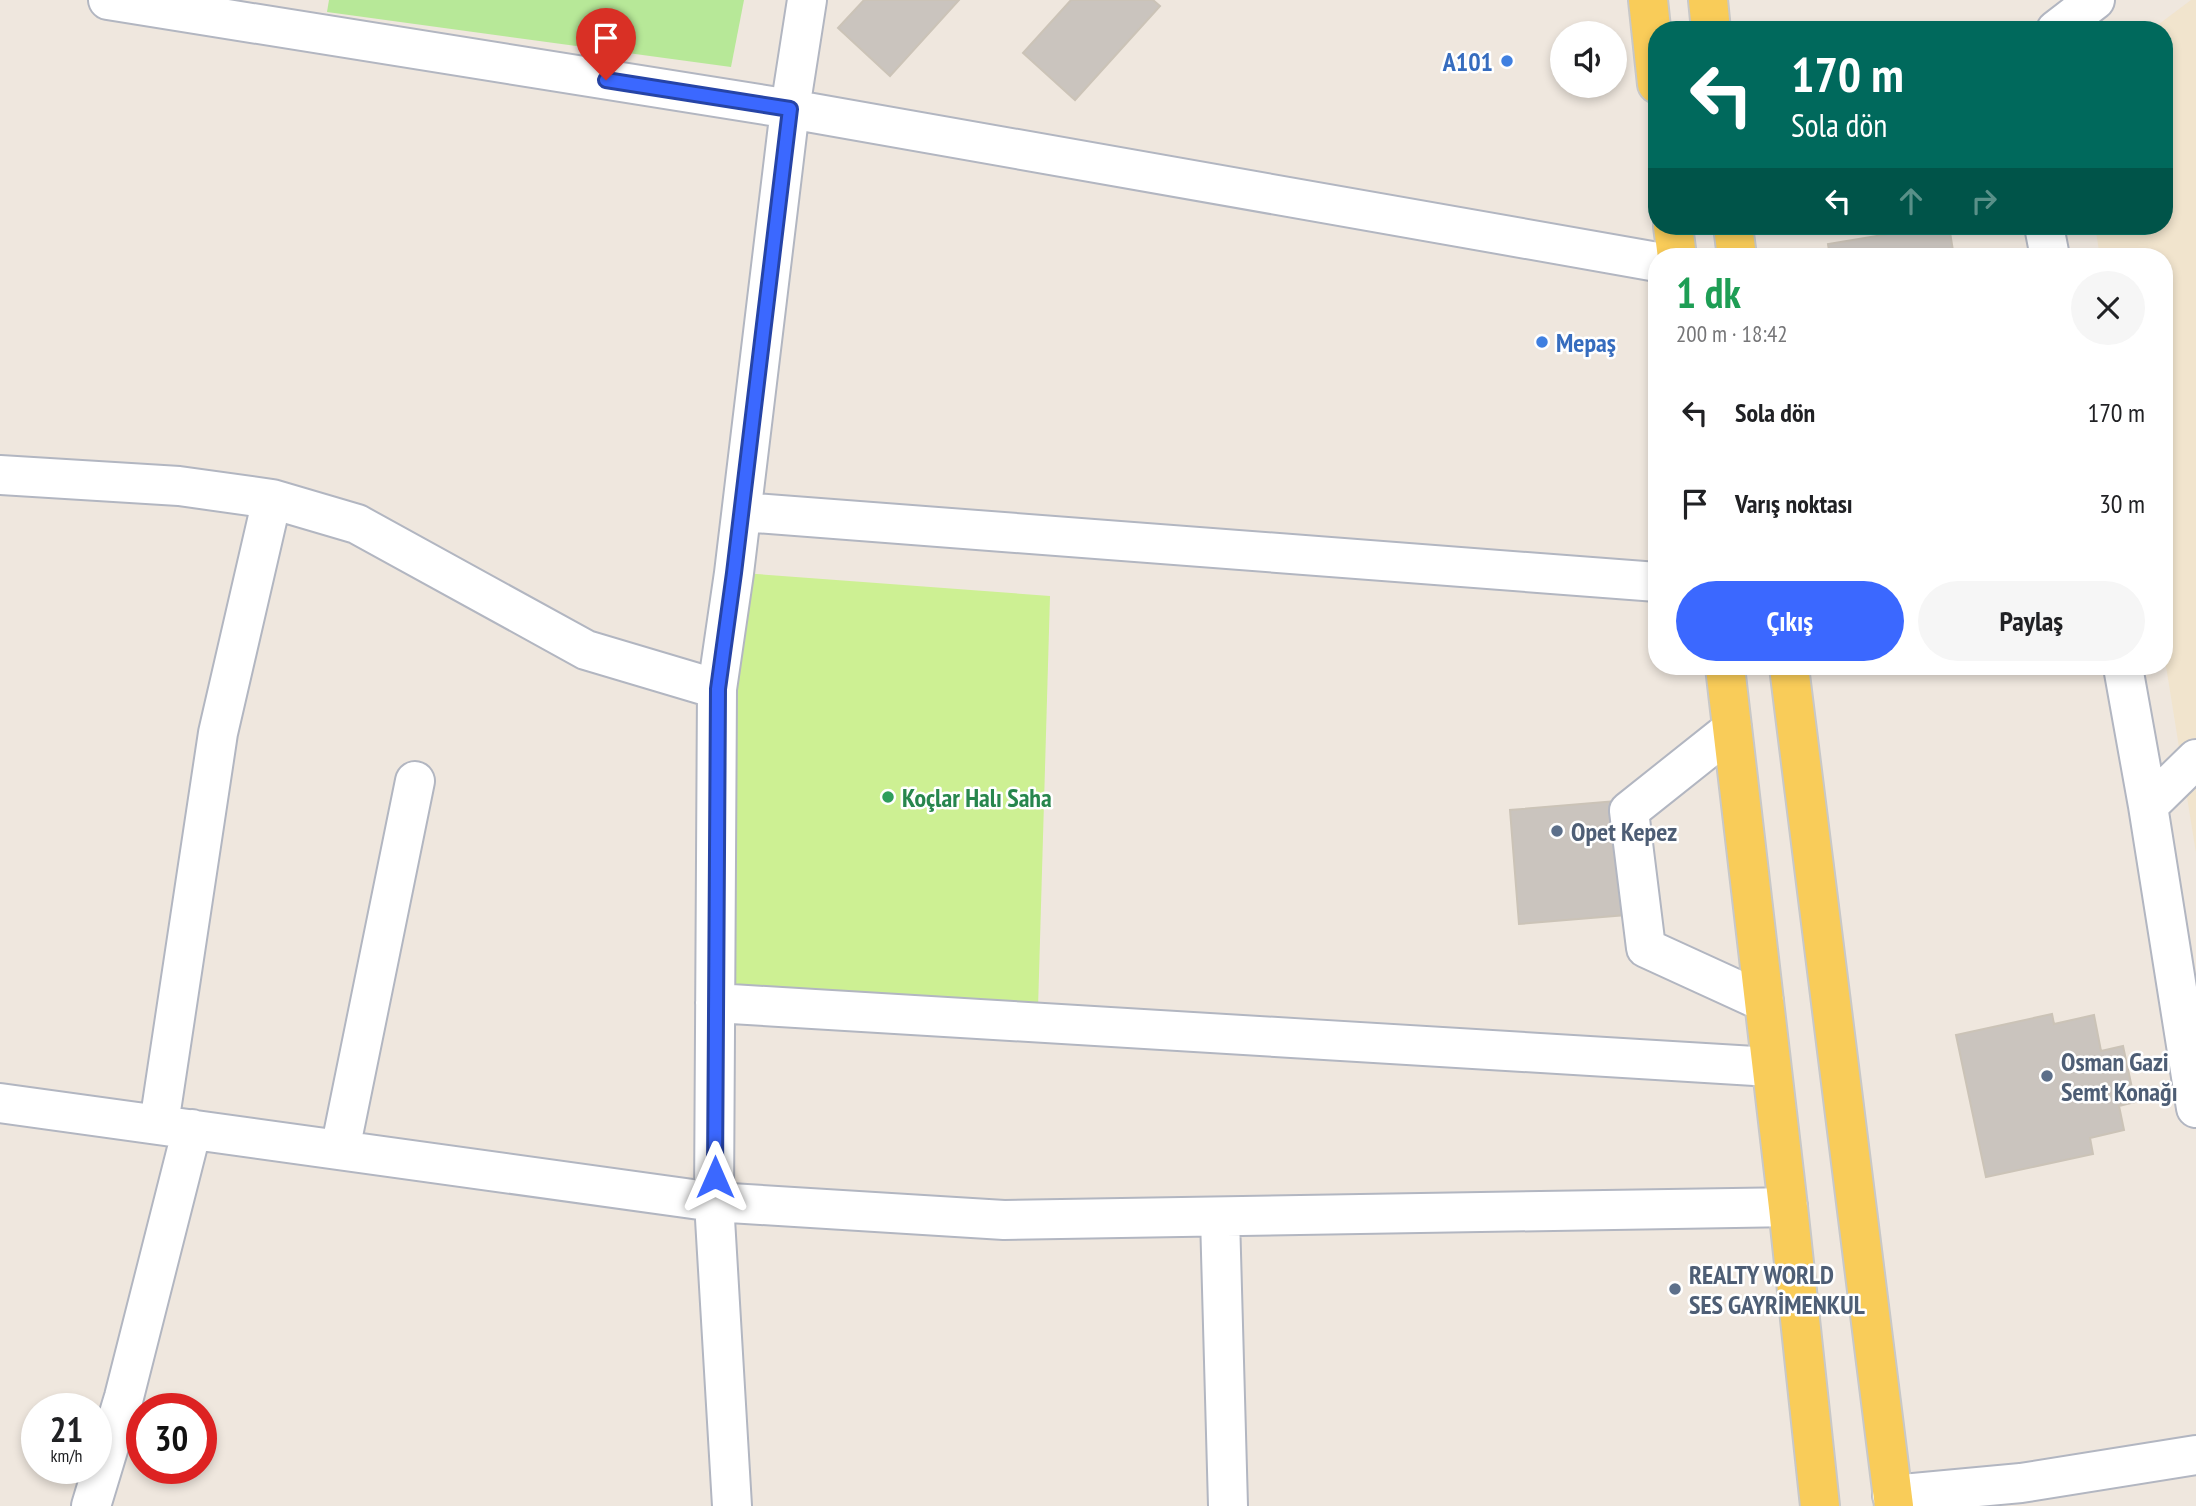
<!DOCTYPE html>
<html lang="tr">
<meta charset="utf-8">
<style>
body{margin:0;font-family:"PT Sans Narrow",sans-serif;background:#f6f6f6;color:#202124;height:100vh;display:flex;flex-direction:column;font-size:26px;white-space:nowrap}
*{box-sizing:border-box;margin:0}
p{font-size:23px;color:#757577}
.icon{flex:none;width:38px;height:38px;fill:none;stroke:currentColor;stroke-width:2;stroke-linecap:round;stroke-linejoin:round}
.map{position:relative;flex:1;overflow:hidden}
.details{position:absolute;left:1648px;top:248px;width:525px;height:427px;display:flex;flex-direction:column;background:#fff;border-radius:28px;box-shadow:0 4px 10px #0003}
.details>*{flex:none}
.hud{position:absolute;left:1648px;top:21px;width:525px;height:214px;border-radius:28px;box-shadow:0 4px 10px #0003;background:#00695c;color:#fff;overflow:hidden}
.buttons{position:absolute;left:1550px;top:21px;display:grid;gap:14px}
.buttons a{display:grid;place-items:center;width:77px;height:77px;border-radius:50%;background:#fff;box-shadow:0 4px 10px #0003;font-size:35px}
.speed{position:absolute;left:21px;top:1393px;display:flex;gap:14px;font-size:35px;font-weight:700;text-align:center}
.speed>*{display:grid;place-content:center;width:91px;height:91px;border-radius:50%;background:#fff;box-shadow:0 4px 10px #0003;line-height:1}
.speed small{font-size:18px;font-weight:400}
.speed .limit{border:10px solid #d22;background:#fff;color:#111}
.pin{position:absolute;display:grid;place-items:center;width:60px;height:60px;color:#fff;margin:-72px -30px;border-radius:50% 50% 50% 0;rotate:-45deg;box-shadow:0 0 7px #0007}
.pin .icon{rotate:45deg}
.me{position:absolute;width:77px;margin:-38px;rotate:0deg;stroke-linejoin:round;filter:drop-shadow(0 0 5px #0008)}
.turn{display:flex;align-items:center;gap:24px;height:147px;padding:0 28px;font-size:32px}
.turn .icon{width:91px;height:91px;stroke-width:2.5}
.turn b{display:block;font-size:49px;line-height:60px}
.lanes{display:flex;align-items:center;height:66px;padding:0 28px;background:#0003;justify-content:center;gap:35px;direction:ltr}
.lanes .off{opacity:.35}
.round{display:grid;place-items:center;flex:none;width:74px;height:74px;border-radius:37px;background:#f6f6f6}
.summary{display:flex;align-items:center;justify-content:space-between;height:119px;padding:0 28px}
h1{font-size:42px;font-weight:700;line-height:52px;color:#1e9e55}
.button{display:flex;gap:14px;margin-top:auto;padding:14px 28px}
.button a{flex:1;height:80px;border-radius:42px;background:#3b68ff;color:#fff;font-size:28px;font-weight:700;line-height:80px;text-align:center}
.button a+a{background:#f6f6f6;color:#202124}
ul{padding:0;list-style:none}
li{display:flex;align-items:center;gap:21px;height:91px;padding:0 28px}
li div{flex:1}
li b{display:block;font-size:26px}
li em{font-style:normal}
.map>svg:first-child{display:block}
</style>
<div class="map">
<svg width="2196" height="1506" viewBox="0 0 2196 1506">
<rect width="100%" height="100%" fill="#efe7de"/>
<path fill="#f1e4cd" d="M2191,0H2196V853L2165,660V257H2100L2095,226H2165V30H2151Z"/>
<path fill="#b7e898" d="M329,0H744L731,67L327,12Z"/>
<path fill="#cdf093" d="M743,573L1050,596L1038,1009L722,998Z"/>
<path fill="#cac4be" stroke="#cbc3b7" stroke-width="2" d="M864,0H959L890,76L838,28Z
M1071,0H1153L1160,6L1075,100L1023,53Z
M1937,226H1949L1954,257H1830L1828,244Z
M1616,801L1626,915L1519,924L1510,810Z
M2052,1014L2054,1024L2094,1015L2101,1051L2123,1046L2135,1102L2119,1106L2124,1130L2090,1138L2093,1154L1986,1177L1956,1035Z"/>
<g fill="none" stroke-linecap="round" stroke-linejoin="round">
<g stroke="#b2b6c1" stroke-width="42">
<path id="minor" d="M108,0L790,109L1657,262
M2056,30L2095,0
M2044,226L2050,257
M0,475L179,486L272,499L357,524L586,650L717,689
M742,512L1657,582
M2123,667L2148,806L2196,1108
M1732,729L1629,811L1646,948L1764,1002
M2148,806L2196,759
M715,1003L1771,1067
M0,1103L714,1202L1004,1220L1788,1207
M159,1124L218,733L272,499
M340,1150L415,781
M1220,1217L1228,1506
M1892,1495L2021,1483L2196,1455
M91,1506L124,1397L192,1129
M732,1506L714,1202L717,689L734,573L790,109L807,0"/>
</g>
<g stroke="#c8c8c8" stroke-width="42">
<path id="major" d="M1648,0L1657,84
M1708,0L1711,30
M1673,226L1677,257
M1733,226L1737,257
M1725,667L1788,1207L1820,1506
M1789,667L1894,1506"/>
</g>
<use href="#minor" stroke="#fff" stroke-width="38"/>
<use href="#major" stroke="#f9cc59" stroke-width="38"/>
</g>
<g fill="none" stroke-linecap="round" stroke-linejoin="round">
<g stroke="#2644a6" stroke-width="18">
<path id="route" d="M606,80L790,109L734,573L718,689L715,1177"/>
</g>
<use href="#route" stroke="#3b68ff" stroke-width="12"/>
</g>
<g fill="#3f7fe0" stroke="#fff" stroke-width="2.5">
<circle cx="1507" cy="61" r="7"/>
<circle cx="1542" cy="342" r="7"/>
</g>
<circle fill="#2e9e5b" stroke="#fff" stroke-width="2.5" cx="888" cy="797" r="7"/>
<g fill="#5c6f8a" stroke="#fff" stroke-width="2.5">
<circle cx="1557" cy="831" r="7"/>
<circle cx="2047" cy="1076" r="7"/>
<circle cx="1675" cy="1289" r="7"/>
</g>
<g text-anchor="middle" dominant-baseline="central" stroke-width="5" stroke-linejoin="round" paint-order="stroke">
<g font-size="26" font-weight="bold" fill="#366cbe" stroke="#fff" text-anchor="end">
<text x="1493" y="61">A101</text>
<text x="1556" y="342" text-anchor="start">Mepaş</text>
</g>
<g font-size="26" font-weight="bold" fill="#27864d" stroke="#fff" text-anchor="start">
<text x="902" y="797">Koçlar Halı Saha</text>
</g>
<g font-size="26" font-weight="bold" fill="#4e5e75" stroke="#fff" text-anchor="start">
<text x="1571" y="831">Opet Kepez</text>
<text x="2061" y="1061">Osman Gazi<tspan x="2061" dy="30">Semt Konağı</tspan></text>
<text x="1689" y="1274">REALTY WORLD<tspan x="1689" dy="30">SES GAYRİMENKUL</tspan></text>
</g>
</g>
</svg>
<div class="buttons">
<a><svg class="icon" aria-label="sound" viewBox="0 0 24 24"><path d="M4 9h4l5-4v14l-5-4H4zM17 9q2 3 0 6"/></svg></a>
</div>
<div class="speed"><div>21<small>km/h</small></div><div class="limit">30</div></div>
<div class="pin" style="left:606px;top:80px;background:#d93025"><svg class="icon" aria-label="arrive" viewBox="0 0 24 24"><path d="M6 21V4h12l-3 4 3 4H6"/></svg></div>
<svg class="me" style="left:715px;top:1177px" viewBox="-20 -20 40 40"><path d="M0-17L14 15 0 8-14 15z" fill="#3b68ff" stroke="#fff" stroke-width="4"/></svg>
<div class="hud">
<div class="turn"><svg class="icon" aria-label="left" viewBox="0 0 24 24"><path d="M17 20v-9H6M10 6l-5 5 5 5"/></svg><div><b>170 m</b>Sola dön</div></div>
<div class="lanes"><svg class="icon" aria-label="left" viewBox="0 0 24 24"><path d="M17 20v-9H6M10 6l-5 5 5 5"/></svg><svg class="icon off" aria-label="ahead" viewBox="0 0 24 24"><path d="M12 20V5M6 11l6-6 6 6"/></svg><svg class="icon off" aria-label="right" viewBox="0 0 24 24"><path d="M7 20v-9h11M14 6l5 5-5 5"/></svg></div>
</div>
<section class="details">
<div class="summary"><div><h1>1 dk</h1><p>200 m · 18:42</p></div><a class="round"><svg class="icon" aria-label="close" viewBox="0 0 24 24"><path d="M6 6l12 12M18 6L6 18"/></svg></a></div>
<ul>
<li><svg class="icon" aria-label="left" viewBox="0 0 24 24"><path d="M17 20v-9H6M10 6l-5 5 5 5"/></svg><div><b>Sola dön</b></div><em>170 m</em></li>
<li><svg class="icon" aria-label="arrive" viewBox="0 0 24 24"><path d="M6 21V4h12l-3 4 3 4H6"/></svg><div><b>Varış noktası</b></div><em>30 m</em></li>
</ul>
<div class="button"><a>Çıkış</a><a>Paylaş</a></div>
</section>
</div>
